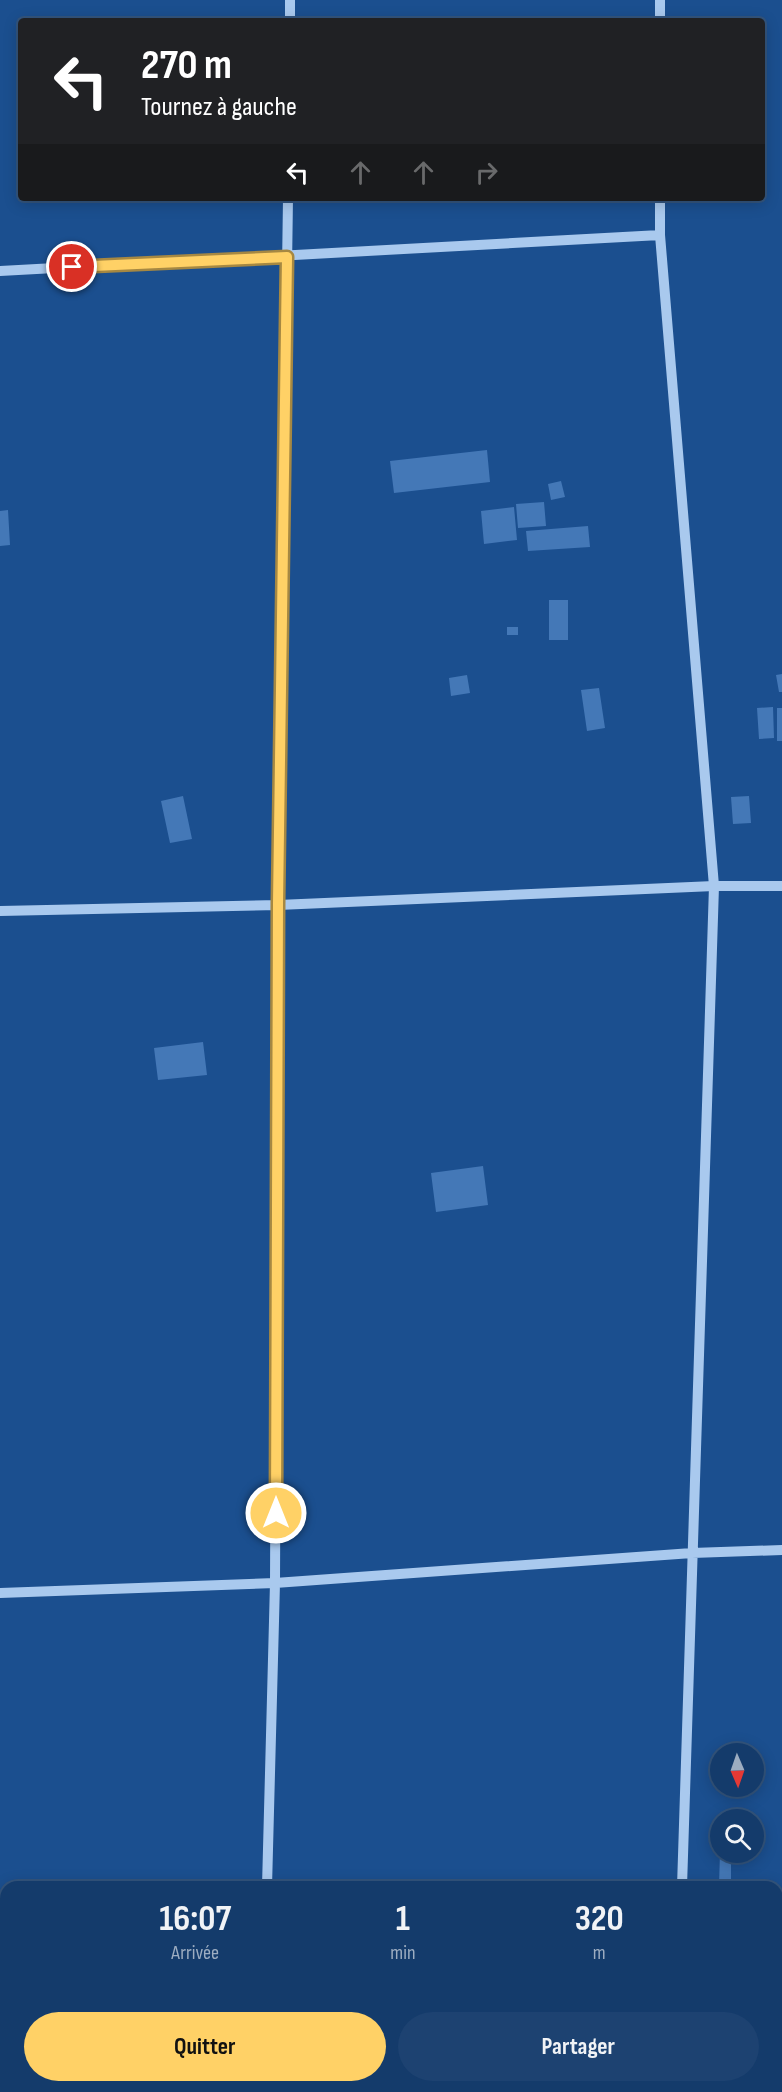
<!DOCTYPE html>
<html lang="fr">
<meta charset="utf-8">
<style>
body{margin:0;font-family:"Sofia Sans Condensed",sans-serif;background:#1d4271;color:#f1f3f6;height:100vh;display:flex;flex-direction:column;font-size:22px;white-space:nowrap}
*{box-sizing:border-box;margin:0}
p{font-size:20px;color:#9dadc1}
.icon{flex:none;width:33px;height:33px;fill:none;stroke:currentColor;stroke-width:2;stroke-linecap:round;stroke-linejoin:round}
.map{position:relative;flex:1;overflow:hidden}
.details{position:absolute;left:0px;top:1881px;width:783px;height:212px;display:flex;flex-direction:column;background:#143b6b;border-radius:18px 18px 0 0;box-shadow:0 3px 15px #0003,0 0 0 2px #33557e}
.details>*{flex:none}
.top-card{position:absolute;left:18px;top:18px;width:747px;height:183px;border-radius:6px;box-shadow:0 3px 15px #0003,0 0 0 2px #33557e;background:#202124;color:#fff;overflow:hidden}
.needle{width:39px;rotate:178deg}
.buttons{position:absolute;left:710px;top:1743px;display:grid;gap:12px}
.buttons a{display:grid;place-items:center;width:54px;height:54px;border-radius:50%;background:#143b6b;box-shadow:0 3px 15px #0003,0 0 0 2px #33557e;font-size:30px}
.pin{position:absolute;display:grid;place-items:center;width:51px;height:51px;color:#fff;margin:-26px;border:3px solid #fff;border-radius:50%;box-shadow:0 2px 6px #0007}
.me{position:absolute;width:66px;margin:-33px;rotate:0deg;stroke-linejoin:round;filter:drop-shadow(0 0 4px #0008)}
.turn{display:flex;align-items:center;gap:21px;height:126px;padding:0 24px;font-size:27px}
.turn .icon{width:78px;height:78px;stroke-width:2.5}
.turn b{display:block;font-size:42px;line-height:51px}
.lanes{display:flex;align-items:center;height:57px;padding:0 24px;background:#0003;justify-content:center;gap:30px;direction:ltr}
.lanes .off{opacity:.35}
.eta{display:flex;justify-content:space-evenly;align-items:center;height:102px;text-align:center}
.eta b{font-size:36px;font-weight:700;line-height:42px}
.button{display:flex;gap:12px;margin-top:auto;padding:12px 24px}
.button a{flex:1;height:69px;border-radius:36px;background:#ffd166;color:#111;font-size:24px;font-weight:700;line-height:69px;text-align:center}
.button a+a{background:#1d4271;color:#f1f3f6}
.map>svg:first-child{display:block}
</style>
<div class="map">
<svg width="782" height="2092" viewBox="0 0 782 2092">
<rect width="100%" height="100%" fill="#1b4f8f"/>
<path fill="#4478b7" d="M487,450L490,482L394,493L390,461Z
M561,481L565,497L551,500L548,484Z
M544,502L546,526L518,528L516,504Z
M514,507L517,540L484,544L481,511Z
M8,510L10,545L0,546V511Z
M588,526L590,547L528,551L526,531Z
M549,600H568V640H549Z
M507,627H518V635H507Z
M782,674V692H779L776,675Z
M467,675L470,693L451,696L449,678Z
M599,688L605,728L587,731L581,690Z
M773,707L774,738L759,739L757,708Z
M777,708H782V741H777Z
M183,796L192,839L170,843L161,801Z
M749,796L751,823L733,824L731,797Z
M203,1042L207,1075L158,1080L154,1048Z
M483,1166L488,1205L436,1212L431,1173Z
M717,1821H720V1844H717Z
M720,1852H731V1885H719Z"/>
<g fill="none" stroke-linecap="round" stroke-linejoin="round">
<path stroke="#a9c9ee" stroke-width="10" d="M660,0V21
M290,21V0
M660,198V235L714,886L682,1887
M0,271L660,235
M0,911L278,905L714,886H782
M0,1593L275,1583L692,1553L782,1550
M267,1887L275,1583L278,905L288,198
M777,2075H782
M261,2092V2086
M593,2092L656,2086
M675,2092V2086"/>
</g>
<g fill="none" stroke-linecap="round" stroke-linejoin="round">
<g stroke="#a68842" stroke-width="15">
<path id="route" d="M72,267L287,257L278,904L276,1513"/>
</g>
<use href="#route" stroke="#ffd166" stroke-width="10"/>
</g>
</svg>
<div class="buttons">
<a><svg class="needle" viewBox="-14 -14 28 28"><path d="M0-13l5 13h-10z" fill="#e53935"/><path d="M0 13l5-13h-10z" fill="#9dadc1"/></svg></a>
<a><svg class="icon" aria-label="search" viewBox="0 0 24 24"><circle cx="10" cy="10" r="6"/><path d="M15 15l6 6"/></svg></a>
</div>
<div class="pin" style="left:72px;top:267px;background:#d93025"><svg class="icon" aria-label="arrive" viewBox="0 0 24 24"><path d="M6 21V4h12l-3 4 3 4H6"/></svg></div>
<svg class="me" style="left:276px;top:1513px" viewBox="-20 -20 40 40"><circle r="17" fill="#ffd166" stroke="#fff" stroke-width="3"/><path d="M0-11L8 9 0 5-8 9z" fill="#fff"/></svg>
<div class="top-card">
<div class="turn"><svg class="icon" aria-label="left" viewBox="0 0 24 24"><path d="M17 20v-9H6M10 6l-5 5 5 5"/></svg><div><b>270 m</b>Tournez à gauche</div></div>
<div class="lanes"><svg class="icon" aria-label="left" viewBox="0 0 24 24"><path d="M17 20v-9H6M10 6l-5 5 5 5"/></svg><svg class="icon off" aria-label="ahead" viewBox="0 0 24 24"><path d="M12 20V5M6 11l6-6 6 6"/></svg><svg class="icon off" aria-label="ahead" viewBox="0 0 24 24"><path d="M12 20V5M6 11l6-6 6 6"/></svg><svg class="icon off" aria-label="right" viewBox="0 0 24 24"><path d="M7 20v-9h11M14 6l5 5-5 5"/></svg></div>
</div>
<section class="details">
<div class="eta">
<div><b>16:07</b><p>Arrivée</p></div>
<div><b>1</b><p>min</p></div>
<div><b>320</b><p>m</p></div>
</div>
<div class="button"><a>Quitter</a><a>Partager</a></div>
</section>
</div>
